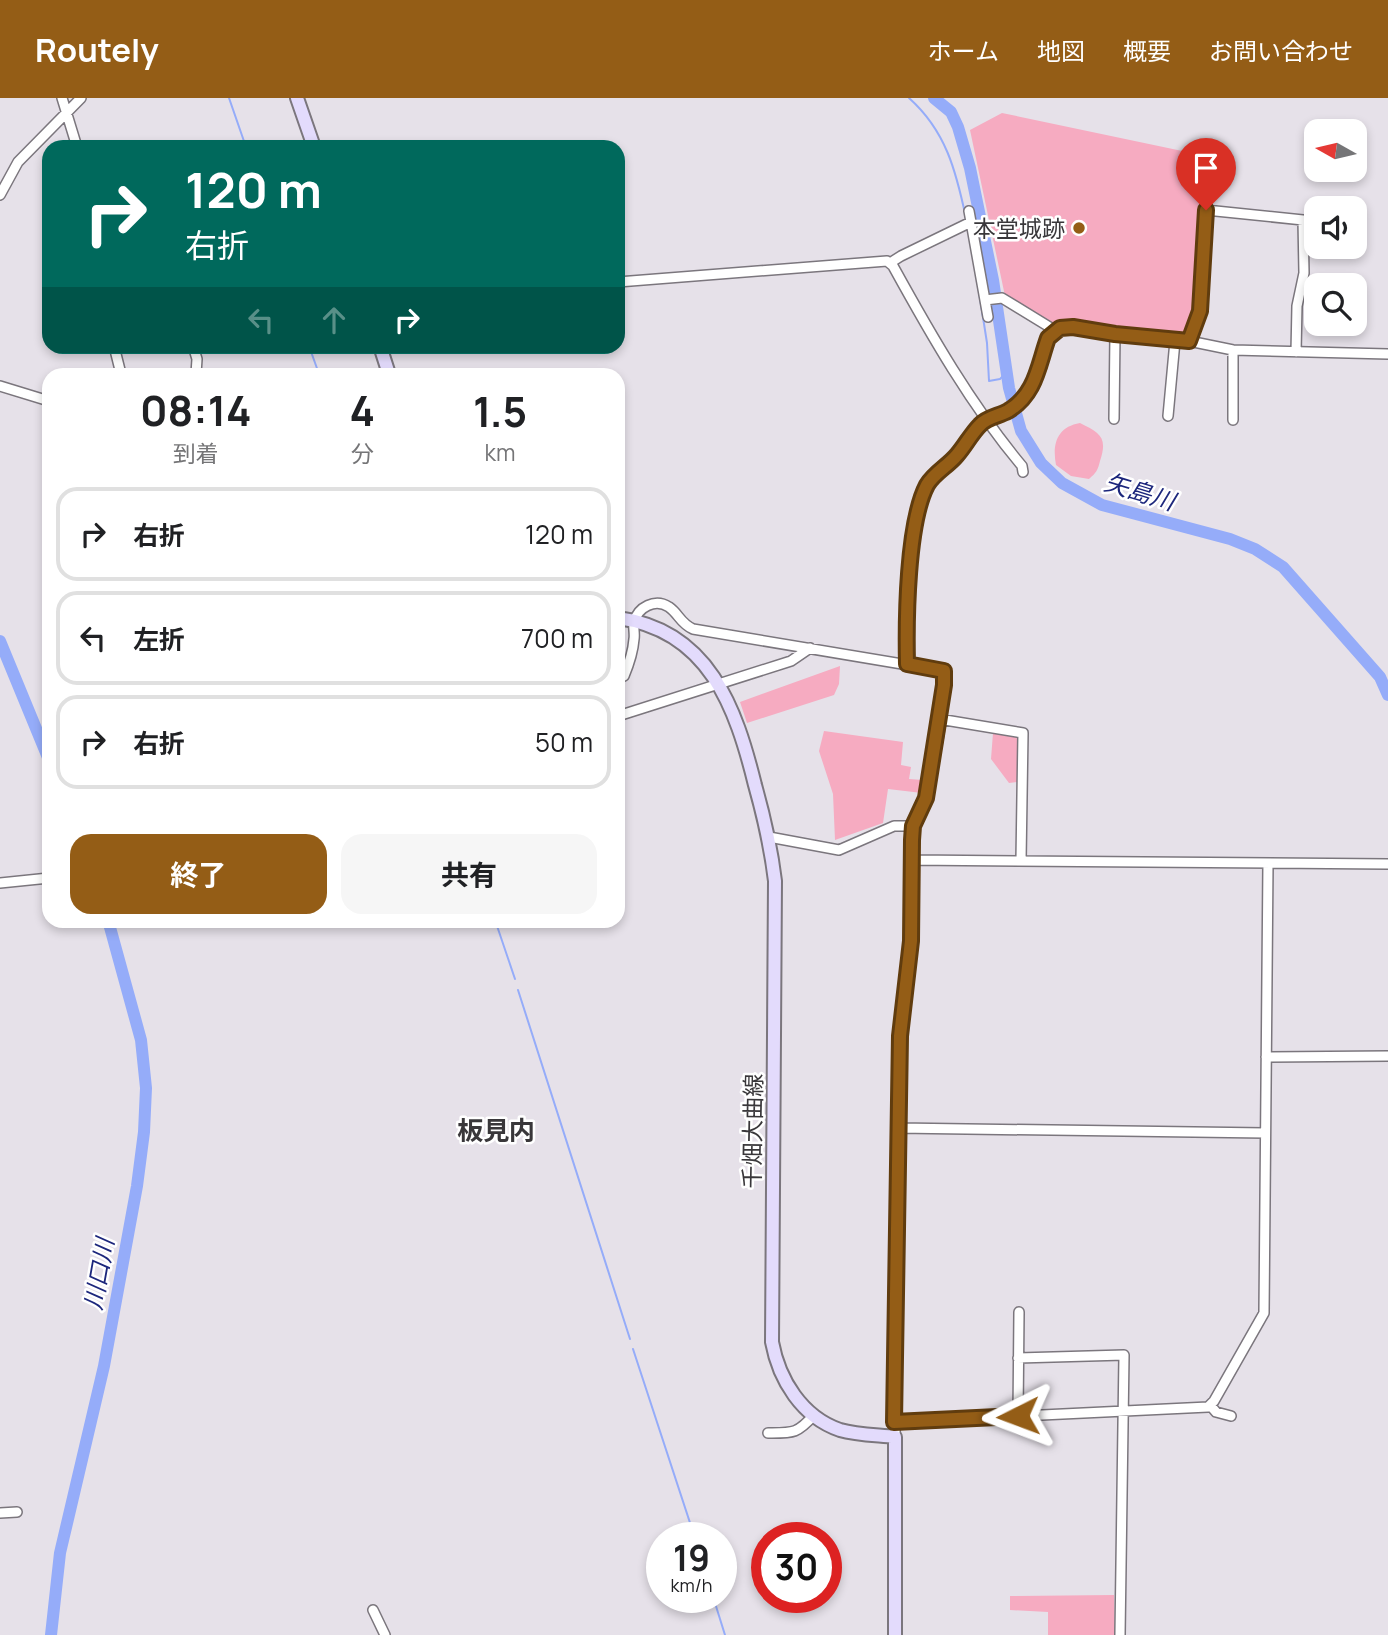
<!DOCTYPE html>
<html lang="ja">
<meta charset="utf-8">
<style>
body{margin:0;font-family:Manrope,"Noto Sans JP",sans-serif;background:#f6f6f6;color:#202124;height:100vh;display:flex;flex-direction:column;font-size:26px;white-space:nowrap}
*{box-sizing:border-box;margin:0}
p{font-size:23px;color:#757577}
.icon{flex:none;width:38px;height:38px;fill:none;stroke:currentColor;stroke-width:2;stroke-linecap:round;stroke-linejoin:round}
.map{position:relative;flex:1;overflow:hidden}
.side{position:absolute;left:42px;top:270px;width:583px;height:560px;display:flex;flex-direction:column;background:#fff;border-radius:21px;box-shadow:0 4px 10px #0003}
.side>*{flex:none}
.top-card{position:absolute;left:42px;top:42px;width:583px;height:214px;border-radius:21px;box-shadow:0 4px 10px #0003;background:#00695c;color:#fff;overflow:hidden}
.needle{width:46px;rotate:278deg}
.buttons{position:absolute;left:1304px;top:21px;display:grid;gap:14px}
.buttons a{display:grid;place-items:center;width:63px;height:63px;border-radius:14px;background:#fff;box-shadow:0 4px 10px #0003;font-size:35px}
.speed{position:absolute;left:646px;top:1424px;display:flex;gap:14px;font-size:35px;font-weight:700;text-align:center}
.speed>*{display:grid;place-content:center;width:91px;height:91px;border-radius:50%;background:#fff;box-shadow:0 4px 10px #0003;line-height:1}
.speed small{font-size:18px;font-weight:400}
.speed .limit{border:10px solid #d22;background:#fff;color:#111}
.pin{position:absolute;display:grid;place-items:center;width:60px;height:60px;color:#fff;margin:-72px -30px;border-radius:50% 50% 50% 0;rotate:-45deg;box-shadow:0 0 7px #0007}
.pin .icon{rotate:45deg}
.me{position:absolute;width:77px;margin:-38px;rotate:267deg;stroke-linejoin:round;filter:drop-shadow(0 0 5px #0008)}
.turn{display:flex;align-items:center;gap:24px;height:147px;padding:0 28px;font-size:32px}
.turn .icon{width:91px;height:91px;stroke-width:2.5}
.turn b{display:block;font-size:49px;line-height:60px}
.lanes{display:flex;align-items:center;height:66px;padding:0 28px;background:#0003;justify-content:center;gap:35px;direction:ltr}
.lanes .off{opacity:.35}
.eta{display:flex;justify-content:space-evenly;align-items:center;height:119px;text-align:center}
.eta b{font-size:42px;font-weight:700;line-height:49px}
.primary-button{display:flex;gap:14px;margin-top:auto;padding:14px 28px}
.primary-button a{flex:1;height:80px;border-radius:21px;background:#945d16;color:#fff;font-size:28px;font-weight:700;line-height:80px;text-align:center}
.primary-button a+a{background:#f6f6f6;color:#202124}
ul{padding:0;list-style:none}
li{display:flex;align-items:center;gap:21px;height:94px;margin:0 14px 10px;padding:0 14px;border:4px solid #e0e0e0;border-radius:21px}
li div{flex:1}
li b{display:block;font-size:26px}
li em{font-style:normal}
header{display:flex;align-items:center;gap:42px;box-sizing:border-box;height:98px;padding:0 35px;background:#945d16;color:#fff}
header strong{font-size:33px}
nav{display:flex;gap:38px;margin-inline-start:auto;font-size:24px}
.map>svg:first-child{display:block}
</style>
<header>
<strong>Routely</strong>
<nav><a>ホーム</a><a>地図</a><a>概要</a><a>お問い合わせ</a></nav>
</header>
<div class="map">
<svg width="1388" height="1537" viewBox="0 0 1388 1537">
<rect width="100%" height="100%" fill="#e6e1e9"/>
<path fill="#f6abc1" d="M1002,15L1187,54L1203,71L1195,225L1179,238L1079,224L1052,228L1005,198L970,32Z
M1080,325C1100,335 1108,339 1100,363C1098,372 1096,375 1089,381L1071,378L1056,367C1052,346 1057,329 1080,325Z
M840,568L839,586L834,597L747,625L740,604Z
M824,633L903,644L901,667L911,669L909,681L923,682L922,695L888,691L883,725L835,742L833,696L819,653Z
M993,635L1017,639V684L1009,685L991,661Z
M1114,1497L1115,1537H1048V1514L1010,1512V1498Z"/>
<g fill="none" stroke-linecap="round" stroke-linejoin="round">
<path stroke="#95acf9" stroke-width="2" d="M229,0L246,49
M909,0C946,33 956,73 966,120
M977,181L987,245L989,283L1000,281L1005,276
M309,248L319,276
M495,822L515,881
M518,892L630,1241
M633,1251L695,1440
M715,1505L725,1537"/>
<path stroke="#95acf9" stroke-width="12" d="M934,0L951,14L958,29L970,70L993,182L1009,290L1021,333L1041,365L1062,385L1102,407L1230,441L1255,451L1283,469L1380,579L1388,597
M0,543L49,662
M51,1537L60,1455L104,1268L137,1088L144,1034L146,990L141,942L108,822"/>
<g stroke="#7b767d" stroke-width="12">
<path id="minor" d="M62,0L77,49
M0,97L18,64L81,0
M1206,112L1303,122L1304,175L1297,208L1296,254
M969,113L971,124
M890,165L901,158L971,124L988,219
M618,184L887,163L893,168C931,237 971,307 1022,368L1023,374
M985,202L1002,200L1056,233
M1189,243L1201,213L1208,68
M114,248L121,276
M193,248L197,261L196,276
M0,288L49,303
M1168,318L1175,243
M1114,321L1115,236
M1233,322V252
M907,566C906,522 907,424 927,387C934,375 949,368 958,357C966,348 972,336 980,327C987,319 999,318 1008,313C1036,296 1038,268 1048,240L1061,231L1073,229L1115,236L1189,243L1233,252L1388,256
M618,581L624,578C629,566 633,554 634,541C635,536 633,529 634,524C638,509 655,500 669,509C679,516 680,525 693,531L944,573C945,613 936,657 926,696C923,713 913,725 912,742L911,843L900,938L895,1339
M618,618L791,563L810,550
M939,621L1023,635L1021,762
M769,739L839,752L894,728H913
M911,762L1388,766
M0,785L49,780
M1266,959L1388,958
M898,1030L1265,1035
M1018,1260L1124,1257L1120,1537
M1210,1307L1216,1314L1231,1318
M1018,1318L1019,1214
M894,1324L1208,1309L1214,1303L1264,1215L1268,765
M768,1335C793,1335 797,1336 814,1317
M0,1415L17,1414
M373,1512L385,1537"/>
</g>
<g stroke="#7b767d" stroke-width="16">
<path id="secondary" d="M297,0L314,49
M380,248L389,276
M618,520C709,532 736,610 755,687C764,719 771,750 775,783L772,1244C779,1282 802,1319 840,1332C857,1337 877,1337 895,1339V1537"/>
</g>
<use href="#minor" stroke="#fff" stroke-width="9"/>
<use href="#secondary" stroke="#e3dbfc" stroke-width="12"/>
</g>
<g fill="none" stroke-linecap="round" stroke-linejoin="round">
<g stroke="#603c0e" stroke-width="18">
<path id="route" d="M1018,1318L894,1324L900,938L911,843L912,742L913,728L926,700L944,587V573L907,566C906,522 907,425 927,387C934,375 948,368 957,357C965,348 971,336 980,327C987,319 999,318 1008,313C1036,296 1038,268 1048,240L1060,230L1073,229L1115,236L1189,243L1200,213L1206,112"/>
</g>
<use href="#route" stroke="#945d16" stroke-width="12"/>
</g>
<circle fill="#945d16" stroke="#fff" stroke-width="2.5" cx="1079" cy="130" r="7"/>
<g text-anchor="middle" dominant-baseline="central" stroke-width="5" stroke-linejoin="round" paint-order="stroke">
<g font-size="23" fill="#39373a" stroke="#fff" text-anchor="end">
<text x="1065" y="130">本堂城跡</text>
</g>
<g font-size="23" fill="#39373a" stroke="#fff">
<text transform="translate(752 1033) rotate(-89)">千畑大曲線</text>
</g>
<g font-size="24" font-style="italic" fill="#1c267c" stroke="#fff">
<text transform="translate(1140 393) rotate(17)">矢島川</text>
<text transform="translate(98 1176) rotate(-80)">川口川</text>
</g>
<g font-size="26" font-weight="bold" fill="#39373a" stroke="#fff">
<text x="496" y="1032">板見内</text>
</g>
</g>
</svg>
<div class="buttons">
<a><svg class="needle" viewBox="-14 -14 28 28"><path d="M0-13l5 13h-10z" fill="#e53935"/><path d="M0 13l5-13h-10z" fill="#757577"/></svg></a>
<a><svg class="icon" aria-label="sound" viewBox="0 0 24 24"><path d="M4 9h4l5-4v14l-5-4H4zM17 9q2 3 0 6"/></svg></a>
<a><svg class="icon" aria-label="search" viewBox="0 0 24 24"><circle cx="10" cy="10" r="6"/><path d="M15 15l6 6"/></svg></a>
</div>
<div class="speed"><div>19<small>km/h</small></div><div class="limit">30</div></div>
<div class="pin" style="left:1206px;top:112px;background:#d93025"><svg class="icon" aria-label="arrive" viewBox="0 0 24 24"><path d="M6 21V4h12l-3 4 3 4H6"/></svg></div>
<svg class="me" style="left:1018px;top:1318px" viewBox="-20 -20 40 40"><path d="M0-17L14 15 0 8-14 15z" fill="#945d16" stroke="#fff" stroke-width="4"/></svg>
<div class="top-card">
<div class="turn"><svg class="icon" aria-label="right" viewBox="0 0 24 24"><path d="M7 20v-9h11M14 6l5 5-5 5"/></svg><div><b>120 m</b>右折</div></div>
<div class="lanes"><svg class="icon off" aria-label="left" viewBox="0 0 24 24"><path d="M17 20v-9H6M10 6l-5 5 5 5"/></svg><svg class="icon off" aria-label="ahead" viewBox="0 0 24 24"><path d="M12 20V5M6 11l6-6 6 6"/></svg><svg class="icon" aria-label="right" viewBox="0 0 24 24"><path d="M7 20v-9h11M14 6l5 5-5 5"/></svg></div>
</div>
<section class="side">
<div class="eta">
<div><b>08:14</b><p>到着</p></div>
<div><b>4</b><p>分</p></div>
<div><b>1.5</b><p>km</p></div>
</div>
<ul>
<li><svg class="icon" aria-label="right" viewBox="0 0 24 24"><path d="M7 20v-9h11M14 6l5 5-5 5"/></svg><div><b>右折</b></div><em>120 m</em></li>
<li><svg class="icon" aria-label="left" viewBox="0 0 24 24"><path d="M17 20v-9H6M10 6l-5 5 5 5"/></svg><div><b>左折</b></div><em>700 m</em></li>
<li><svg class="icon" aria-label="right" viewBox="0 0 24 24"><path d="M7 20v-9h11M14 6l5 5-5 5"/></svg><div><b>右折</b></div><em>50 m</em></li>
</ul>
<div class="primary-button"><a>終了</a><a>共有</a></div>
</section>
</div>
